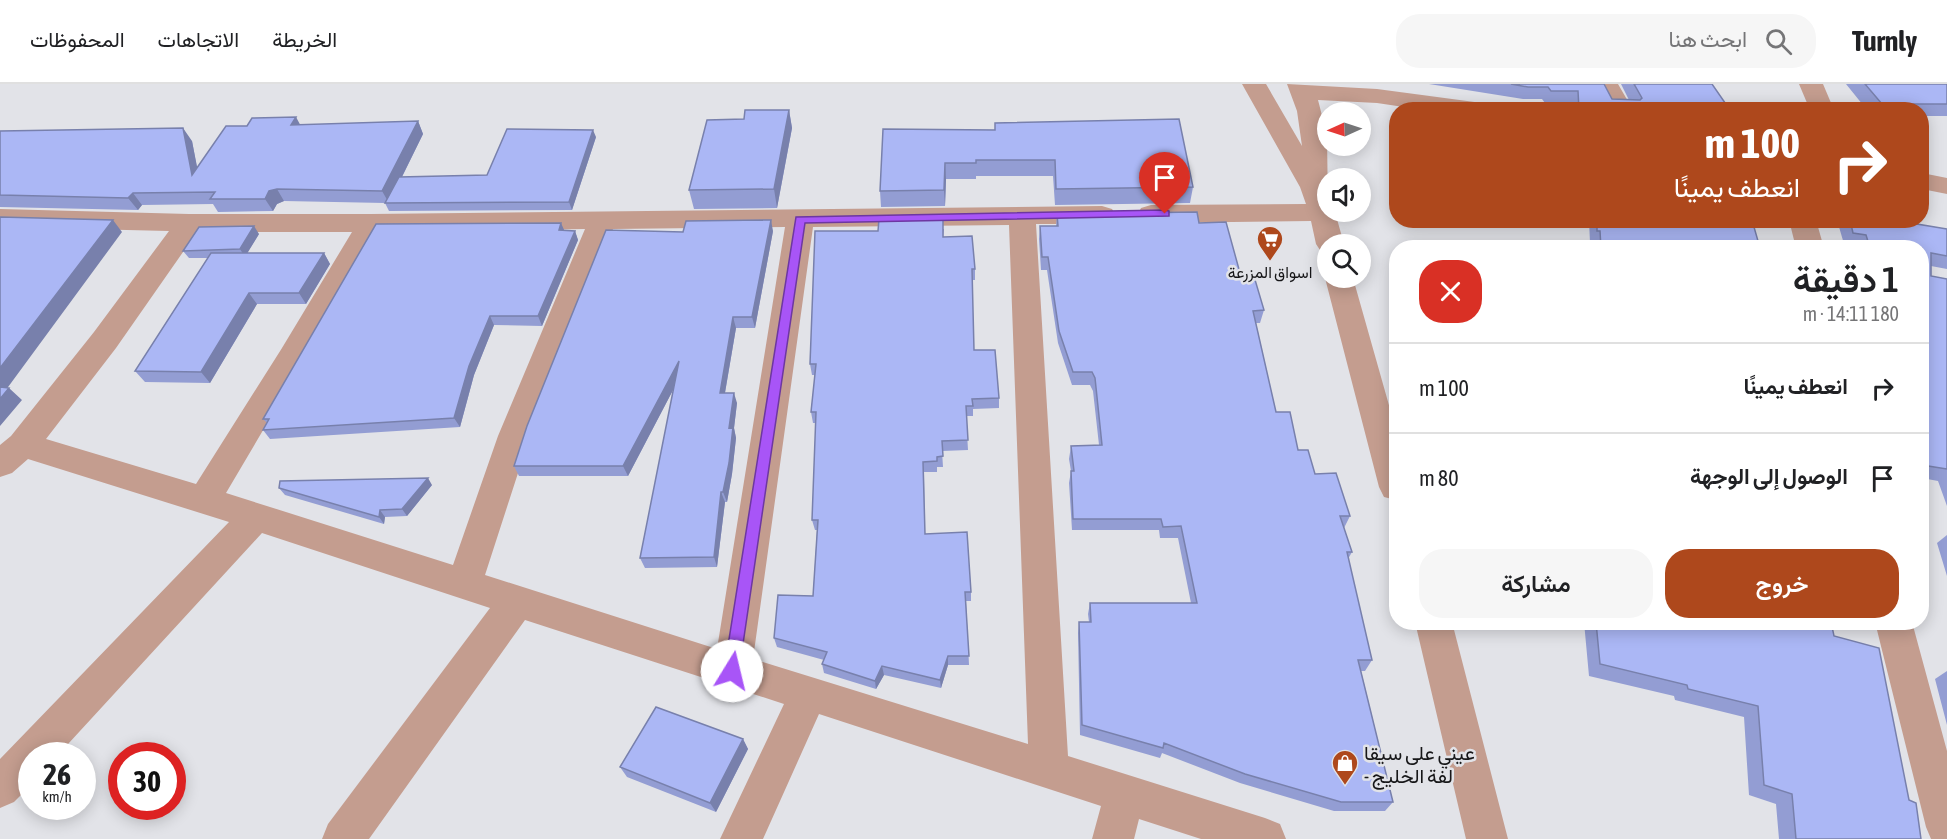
<!DOCTYPE html>
<html lang="ar">
<meta charset="utf-8">
<style>
body{margin:0;font-family:"Asap Condensed",Vazirmatn,sans-serif;background:#f6f6f6;color:#202124;direction:rtl;height:100vh;display:flex;flex-direction:column;font-size:22px;white-space:nowrap}
*{box-sizing:border-box;margin:0}
p{font-size:20px;color:#757577}
.icon{flex:none;width:33px;height:33px;fill:none;stroke:currentColor;stroke-width:2;stroke-linecap:round;stroke-linejoin:round}
.map{position:relative;flex:1;overflow:hidden;direction:ltr}
.sheet{position:absolute;left:1389px;top:156px;width:540px;height:390px;display:flex;flex-direction:column;background:#fff;border-radius:24px;box-shadow:0 3px 15px #0003;direction:rtl}
.sheet>*{flex:none}
.top-card{position:absolute;left:1389px;top:18px;width:540px;height:126px;border-radius:24px;box-shadow:0 3px 15px #0003;direction:rtl;background:#ae481c;color:#fff;overflow:hidden}
.needle{width:39px;rotate:267deg}
.tools{position:absolute;left:1317px;top:18px;display:grid;gap:12px}
.tools a{display:grid;place-items:center;width:54px;height:54px;border-radius:50%;background:#fff;box-shadow:0 3px 15px #0003;font-size:30px}
.speed{position:absolute;left:18px;top:658px;display:flex;gap:12px;font-size:30px;font-weight:700;text-align:center}
.speed>*{display:grid;place-content:center;width:78px;height:78px;border-radius:50%;background:#fff;box-shadow:0 3px 15px #0003;line-height:1}
.speed small{font-size:15px;font-weight:400}
.speed .limit{border:9px solid #d22;background:#fff;color:#111}
.pin{position:absolute;display:grid;place-items:center;width:51px;height:51px;color:#fff;margin:-62px -26px;border-radius:50% 50% 50% 0;rotate:-45deg;box-shadow:0 0 6px #0007}
.pin .icon{rotate:45deg}
.me{position:absolute;width:66px;margin:-33px;rotate:9deg;stroke-linejoin:round;filter:drop-shadow(0 0 4px #0008)}
.turn{display:flex;align-items:center;gap:21px;height:126px;padding:0 30px;font-size:27px}
.turn .icon{width:78px;height:78px;stroke-width:2.5}
.turn b{display:block;font-size:42px;line-height:51px}
.round{display:grid;place-items:center;flex:none;width:63px;height:63px;border-radius:24px;background:#f6f6f6}
.head{display:flex;align-items:center;justify-content:space-between;height:102px;padding:0 30px}
h1{font-size:36px;font-weight:600;line-height:45px}
.primary-button{display:flex;gap:12px;margin-top:auto;padding:12px 30px}
.primary-button a{flex:1;height:69px;border-radius:24px;background:#ae481c;color:#fff;font-size:24px;font-weight:600;line-height:69px;text-align:center}
.primary-button a+a{background:#f6f6f6;color:#202124}
ul{padding:0;list-style:none}
li{display:flex;align-items:center;gap:18px;height:90px;padding:0 30px;border-top:2px solid #e0e0e0}
li div{flex:1}
li b{display:block;font-size:22px}
li em{font-style:normal}
header{display:flex;align-items:center;gap:36px;box-sizing:border-box;height:84px;padding:0 30px;background:#fff;border-bottom:2px solid #e0e0e0}
header strong{font-size:28px}
nav{display:flex;gap:33px;margin-inline-start:auto;font-size:21px}
.search{width:420px;height:54px;background:#f6f6f6;display:flex;align-items:center;gap:15px;box-sizing:border-box;padding:0 21px;border-radius:24px;color:#757577;font-size:22px}
.map>svg:first-child{display:block}
</style>
<header>
<strong>Turnly</strong>
<div class="search"><svg class="icon" aria-label="search" viewBox="0 0 24 24"><circle cx="10" cy="10" r="6"/><path d="M15 15l6 6"/></svg>ابحث هنا</div>
<nav><a>الخريطة</a><a>الاتجاهات</a><a>المحفوظات</a></nav>
</header>
<div class="map">
<svg width="1947" height="755" viewBox="0 0 1947 755">
<rect width="100%" height="100%" fill="#e2e3e8"/>
<g fill="none" stroke-linecap="round" stroke-linejoin="round">
<path fill="#c49d8f" fill-rule="evenodd" d="M1242,0H1266L1302,62L1297,27L1287,0L1377,5L1482,19L1491,21L1494,26H1424L1377,19L1318,16L1327,51L1328,128H1335L1344,160H1328V168L1320,166L1316,160L1311,137L1151,139L1141,136L1138,130L1141,124L1151,121L1306,120L1300,103Z
M1594,0H1618L1633,26H1608Z
M1799,0H1823L1834,26H1810Z
M1922,89L1947,94V110L1922,105Z
M1102,122L1112,125L1116,131L1112,137L1102,140H1036L1068,672L1265,734L1280,740L1286,755H1201L1139,735L1134,755H1092L1101,722L819,630L763,755H720L784,620L525,536L369,755H322L328,740L490,524L262,449L57,672H32V700L14,718L0,724V675L229,438L28,375L12,389L0,393V361L11,352L94,248L169,147L0,143V125L189,130H371ZM1009,141L1028,660L753,575L813,143ZM785,143L717,565L485,491L530,352L613,145ZM585,145L498,352L453,481L226,409L380,148ZM197,148H352L282,264L196,400L46,355L116,264Z
M1789,136H1816L1824,164H1796Z
M1328,189V194H1353L1396,346V416L1384,413L1379,403L1325,194Z
M1415,538H1452L1508,755H1466Z
M1875,538H1912L1947,667V755H1931L1926,743Z"/>
</g>
<path fill="#939dd3" d="M1429,0H1604L1612,15L1629,16L1621,0H1712L1730,26H1572V20L1545,19L1542,15H1523Z
M1846,0H1947V32H1922V26H1867Z
M789,26L792,44L777,124L694,125L689,106L744,35Z
M418,37L423,50L402,93L487,91L596,53L572,126L389,127L385,119L284,117L277,120L273,127L218,128L213,120L142,121L138,126L0,123V47L192,57L197,84L300,41Z
M995,46L1193,103L1190,119L1055,121L1053,92H976V95H946L945,122L881,123L880,107Z
M1057,130L1199,139L1240,189L1264,226L1260,239H1256L1276,328L1298,366L1315,390L1350,432L1344,444L1352,468L1348,475L1372,576L1365,587H1361L1393,718L1385,727H1334L1240,699L1162,669L1160,674L1080,651L1078,549L1079,538H1089L1088,530L1090,519H1191L1178,454H1160L1159,446H1072L1069,399L1071,387L1069,375L1071,362L1099,361L1093,307L1090,301H1072L1058,259L1047,186H1041L1039,155L1040,142H1056Z
M1589,136H1760L1754,145L1760,164H1593L1592,159H1590Z
M1837,136H1916L1917,140L1947,145V185L1931,182V192L1947,195V422L1938,397L1922,394V164H1856V162L1844,160Z
M944,145L943,153L975,185V196H972L974,266L999,314V324L973,325V332H966L968,366L942,367L943,383H937V388H924L925,450L971,508V517H966L969,581H948L941,604L884,591L876,605L824,589L822,580L824,576L777,563L774,554L813,512L817,446H815L812,436L816,339H813L811,328L815,291H812L810,280L878,147Z
M564,146L575,147L578,156L542,242L494,241L474,291L460,343L270,355L263,346L267,339L263,335Z
M773,147L755,244H736L725,309L737,319L734,344L736,354L732,390L727,418H725L717,483L645,484L640,474L674,304L628,392H519L514,382Z
M259,150L247,169H324L330,180L306,220H257L210,299L145,298L135,287L208,174H189L183,167Z
M432,401L407,432L385,433L384,440L285,411L279,404Z
M1947,451V492L1937,459Z
M1584,538H1831L1834,552L1909,716L1921,755H1779L1776,720L1749,711L1744,633L1675,616L1674,612L1589,592Z
M1947,587V641L1935,595Z
M743,655L748,665L716,728L627,693L620,683Z"/>
<path fill="#7880ac" d="M789,26L792,44L777,124L774,105Z
M296,33L303,46L291,41Z
M418,37L423,50L389,119L382,107Z
M183,44L192,57L201,103L192,91Z
M593,46L596,53L572,126L569,118Z
M945,79L946,95L945,122L944,106Z
M277,105L284,117L277,120L273,127L265,115L269,107Z
M133,109L142,121L138,126L128,114Z
M113,136L122,148L0,314V284Z
M771,136L773,147L755,244L752,233Z
M561,139L565,148L559,146Z
M254,142L259,150L245,173L240,165Z
M575,147L578,156L542,242L538,232Z
M324,169L330,180L306,220L299,209Z
M249,209L257,220L210,299L201,288Z
M490,232L494,241L474,291L460,343L454,334L469,282Z
M733,233L736,244L723,320L720,309Z
M679,277L683,287L628,392L623,382Z
M9,304L22,316L0,342V315Z
M734,309L737,319L734,344L736,354L732,390L727,418L723,408L729,344Z
M428,394L432,401L407,432L402,425Z
M721,408L725,418L717,483L714,473Z
M380,426L385,433L384,440L379,433Z
M948,572V581L941,604L940,596Z
M882,582L884,591L876,605L875,597Z
M743,655L748,665L716,728L710,719Z"/>
<path fill="#abb7f5" stroke="#7880ac" stroke-width="1.5" d="M1511,0H1604L1612,15L1640,16L1642,14L1634,0H1712L1730,26H1579L1578,7H1551L1548,3H1528Z
M1865,0H1947V20H1882Z
M745,26H789L774,105L689,106L707,36L744,35Z
M296,33L291,41L418,37L382,107L277,105L269,107L265,115H210L215,108L133,109L128,114L0,111V47L183,44L192,91L226,42H247L252,34Z
M1179,35L1193,103L1056,105L1055,76H976V79H945L944,106L880,107L883,45L995,46V39Z
M507,45L593,46L569,118L385,119L399,93L487,91Z
M1197,128L1199,139L1226,138L1240,189H1253L1264,226L1253,227L1276,328H1290L1298,366H1308L1315,390L1336,389L1350,432H1340L1352,468H1347L1372,576H1358L1393,718H1341L1245,690L1164,659L1163,664L1082,641L1079,538H1091L1090,519H1197L1181,442L1163,443L1161,435H1073L1071,387H1074L1071,362L1102,361L1095,294L1092,288H1073L1059,247L1048,173H1042L1040,142H1058L1057,130Z
M0,133L113,136L0,284Z
M943,134V153L972,152L975,185H972L974,266H995L999,314L972,315L973,322H966L968,356L942,357L943,372L937,373V377L923,378L925,450L967,448L971,508H965L969,572H948L940,596L882,582L875,597L822,580L827,568L774,554L778,511L813,512L818,436H812L816,328H811L816,280H810L815,147H878L879,135Z
M771,136L752,233H733L720,309H734L729,344L733,343L729,379L723,408H721L714,473L640,474L679,277L623,382H514L527,342L606,146L683,148L686,137Z
M1597,136H1752L1760,164H1601L1600,147H1597Z
M1850,136H1916L1917,140L1947,145V172L1931,169V192L1947,195V385L1922,381V164H1870L1866,151L1853,149Z
M561,139L559,146L575,147L538,232H490L469,282L454,334L263,346L269,335H263L376,140Z
M254,142L240,165L183,167L199,143Z
M211,169H324L299,209H249L201,288L135,287Z
M0,303L9,304L0,315Z
M428,394L402,425L380,426L379,433L279,404L280,397Z
M1596,538H1831L1834,552L1879,564L1909,716L1916,719L1921,755H1796L1792,710L1764,701L1758,622L1688,605L1687,601L1600,580Z
M656,623L743,655L710,719L620,683Z"/>
<path fill="#a855f7" stroke="#6d37a1" stroke-width="1.5" d="M1165,126L1169,127V132L805,139L739,587L737,592L732,594L726,592L724,587L796,133Z"/>
<defs>
<g id="supermarket-pin" transform="scale(1.35)"><path d="M0 17L-7.5 6A9.5 9.5 0 1 1 7.5 6Z" fill="#ae481c" stroke="#e2e3e8"/><path d="M-6-5.5h2.5l.6 2H6L4.5 2H-2.5L-4.4-4H-6ZM-1.5 3.2a1.3 1.3 0 1 0 .1 0ZM3 3.2a1.3 1.3 0 1 0 .1 0Z" fill="#fff"/></g>
<g id="shop-pin" transform="scale(1.35)"><path d="M0 17L-7.5 6A9.5 9.5 0 1 1 7.5 6Z" fill="#ae481c" stroke="#e2e3e8"/><path d="M-5-2.5h2.3a2.7 3.5 0 0 1 5.4 0H5L5.5 6h-11ZM-1.5-2.5h3a1.5 2.3 0 0 0-3 0Z" fill="#fff"/></g>
</defs>
<g fill-rule="evenodd">
<use href="#supermarket-pin" x="1270" y="155"/>
<use href="#shop-pin" x="1345" y="679"/>
</g>
<g text-anchor="middle" dominant-baseline="central" stroke-width="5" stroke-linejoin="round" paint-order="stroke">
<g font-size="16" fill="#161618" stroke="#e2e3e8">
<text x="1270" y="188">اسواق المزرعة</text>
</g>
<g font-size="20" fill="#161618" stroke="#e2e3e8" text-anchor="start">
<text x="1364" y="668">عيني على سيقا<tspan x="1364" dy="23">- لفة الخليج</tspan></text>
</g>
</g>
</svg>
<div class="tools">
<a><svg class="needle" viewBox="-14 -14 28 28"><path d="M0-13l5 13h-10z" fill="#e53935"/><path d="M0 13l5-13h-10z" fill="#757577"/></svg></a>
<a><svg class="icon" aria-label="sound" viewBox="0 0 24 24"><path d="M4 9h4l5-4v14l-5-4H4zM17 9q2 3 0 6"/></svg></a>
<a><svg class="icon" aria-label="search" viewBox="0 0 24 24"><circle cx="10" cy="10" r="6"/><path d="M15 15l6 6"/></svg></a>
</div>
<div class="speed"><div>26<small>km/h</small></div><div class="limit">30</div></div>
<div class="pin" style="left:1165px;top:130px;background:#d93025"><svg class="icon" aria-label="arrive" viewBox="0 0 24 24"><path d="M6 21V4h12l-3 4 3 4H6"/></svg></div>
<svg class="me" style="left:732px;top:587px" viewBox="-20 -20 40 40"><circle r="19" fill="#fff"/><path d="M0-13L10 11 0 6-10 11z" fill="#a855f7"/></svg>
<div class="top-card">
<div class="turn"><svg class="icon" aria-label="right" viewBox="0 0 24 24"><path d="M7 20v-9h11M14 6l5 5-5 5"/></svg><div><b>100 m</b>انعطف يمينًا</div></div>
</div>
<section class="sheet">
<div class="head"><div><h1>1 دقيقة</h1><p>180 m · 14:11</p></div><a class="round" style="background:#d93025;color:#fff"><svg class="icon" aria-label="close" viewBox="0 0 24 24"><path d="M6 6l12 12M18 6L6 18"/></svg></a></div>
<ul>
<li><svg class="icon" aria-label="right" viewBox="0 0 24 24"><path d="M7 20v-9h11M14 6l5 5-5 5"/></svg><div><b>انعطف يمينًا</b></div><em>100 m</em></li>
<li><svg class="icon" aria-label="arrive" viewBox="0 0 24 24"><path d="M6 21V4h12l-3 4 3 4H6"/></svg><div><b>الوصول إلى الوجهة</b></div><em>80 m</em></li>
</ul>
<div class="primary-button"><a>خروج</a><a>مشاركة</a></div>
</section>
</div>
